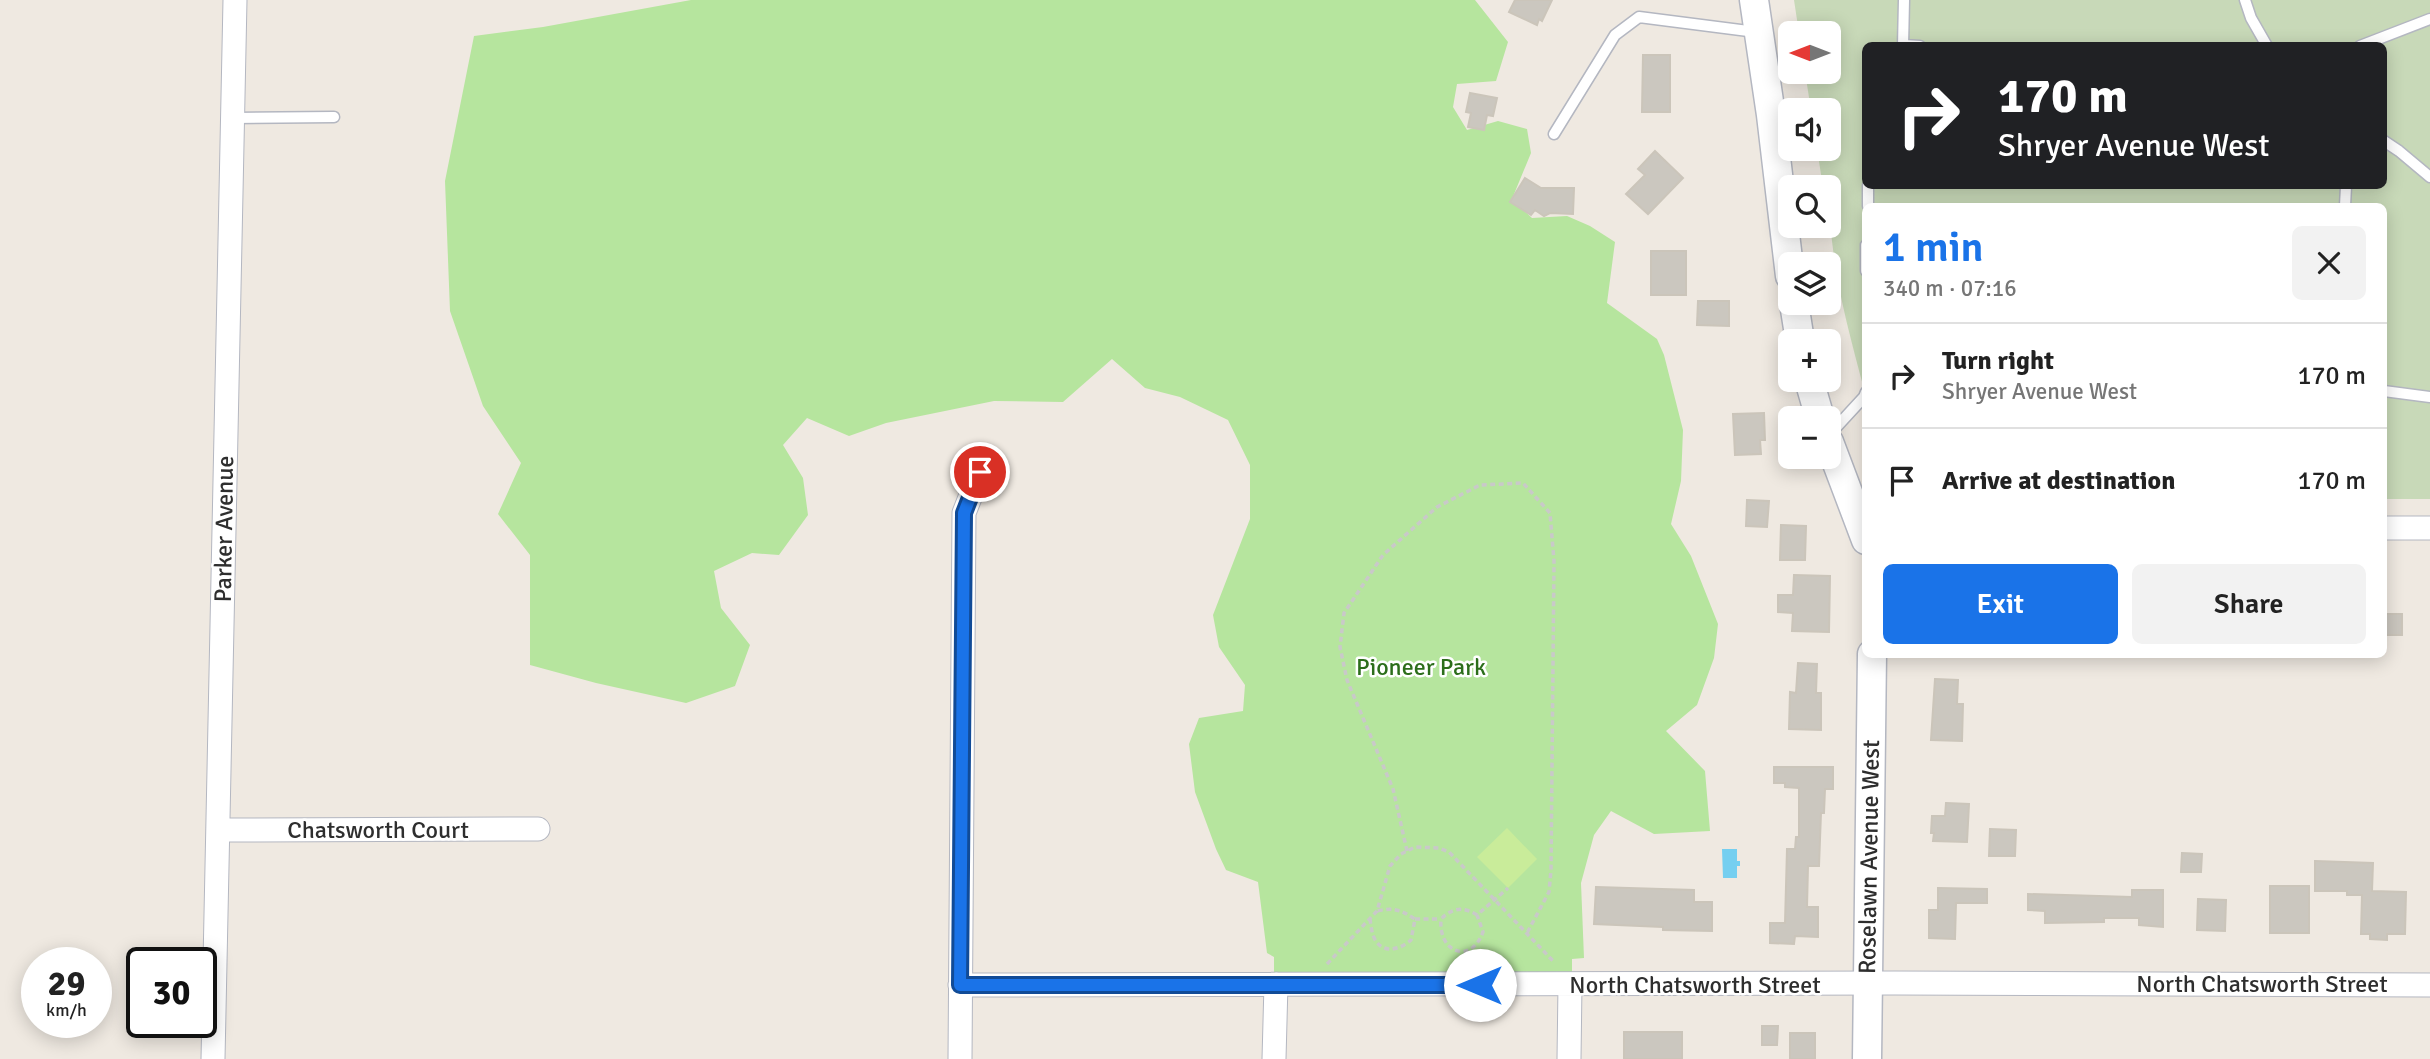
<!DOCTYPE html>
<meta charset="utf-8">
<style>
body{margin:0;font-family:Signika,sans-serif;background:#f2f2f2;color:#222;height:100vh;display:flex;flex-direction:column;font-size:26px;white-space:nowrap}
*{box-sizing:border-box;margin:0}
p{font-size:23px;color:#767676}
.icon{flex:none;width:38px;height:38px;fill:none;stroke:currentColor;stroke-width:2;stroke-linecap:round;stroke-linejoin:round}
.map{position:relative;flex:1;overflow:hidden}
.sheet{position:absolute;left:1862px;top:203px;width:525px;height:455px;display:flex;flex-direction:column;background:#fff;border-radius:10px;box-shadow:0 4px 18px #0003}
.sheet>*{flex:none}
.banner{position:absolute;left:1862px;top:42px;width:525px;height:147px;border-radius:10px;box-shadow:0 4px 18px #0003;background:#202124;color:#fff;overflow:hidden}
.needle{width:46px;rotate:270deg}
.fabs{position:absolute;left:1778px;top:21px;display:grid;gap:14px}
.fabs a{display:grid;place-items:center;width:63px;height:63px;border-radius:10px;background:#fff;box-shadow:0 4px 18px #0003;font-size:35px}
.speed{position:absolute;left:21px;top:947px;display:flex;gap:14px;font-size:35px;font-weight:700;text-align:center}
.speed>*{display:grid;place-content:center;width:91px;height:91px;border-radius:50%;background:#fff;box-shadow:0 4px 18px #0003;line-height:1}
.speed small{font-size:18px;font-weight:400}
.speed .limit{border:4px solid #111;border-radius:10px;background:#fff;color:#111}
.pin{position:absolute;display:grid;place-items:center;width:60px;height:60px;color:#fff;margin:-30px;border:4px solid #fff;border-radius:50%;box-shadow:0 2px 7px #0007}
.me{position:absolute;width:77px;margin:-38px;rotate:270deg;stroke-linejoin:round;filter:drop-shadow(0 0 5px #0008)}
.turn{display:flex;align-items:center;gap:24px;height:147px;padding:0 21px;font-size:32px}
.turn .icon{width:91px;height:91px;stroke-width:2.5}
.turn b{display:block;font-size:49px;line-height:60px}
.round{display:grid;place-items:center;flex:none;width:74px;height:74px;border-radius:10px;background:#f2f2f2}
.headline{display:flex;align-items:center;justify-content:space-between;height:119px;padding:0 21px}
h1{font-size:42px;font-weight:600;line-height:52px;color:#1a73e8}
.action{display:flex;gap:14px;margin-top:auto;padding:14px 21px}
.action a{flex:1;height:80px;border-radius:10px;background:#1a73e8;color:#fff;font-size:28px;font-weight:600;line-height:80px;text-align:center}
.action a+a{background:#f2f2f2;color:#222}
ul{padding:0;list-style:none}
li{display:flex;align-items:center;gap:21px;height:105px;padding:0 21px;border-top:2px solid #e0e0e0}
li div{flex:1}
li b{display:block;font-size:26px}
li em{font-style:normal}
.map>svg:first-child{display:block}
</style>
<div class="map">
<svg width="2430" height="1059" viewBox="0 0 2430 1059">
<rect width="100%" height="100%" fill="#efe9e1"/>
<path fill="#b6e59e" d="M691,0H1475L1508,42L1496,81L1457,84L1453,107L1467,130L1498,121L1527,129L1531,153L1512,199L1532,218L1567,216L1590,226L1615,242L1607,303L1657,339L1664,355L1683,430L1681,481L1671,524L1691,556L1718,624L1714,658L1697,705L1666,731L1705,771L1710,831L1654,834L1611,811L1594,835L1581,883L1584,958L1572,959V973L1274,975V957L1267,953L1258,882L1226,870L1216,849L1195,792L1189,744L1199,718L1243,711L1245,685L1219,647L1213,615L1250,519V465L1228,420L1180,397L1145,388L1112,359L1063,402L994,401L886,423L849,436L807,418L783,445L803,478L808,515L779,555L752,553L714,571L721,608L750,645L735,686L686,703L596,683L530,665V555L498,514L521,463L483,406L450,311L445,181L474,36L543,27Z"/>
<path fill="#c8d9b8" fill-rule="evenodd" d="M1794,0H2430V499H2384V206H1866L1865,393C1846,321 1829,262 1829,187H1823L1817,149H1829V110H1811L1805,72H1829V33H1799ZM1866,46H2384V186H1866Z"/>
<path fill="#c9ec9a" d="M1507,828L1537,859L1508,888L1477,857Z"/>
<path fill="#75cff0" d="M1722,849H1737V861H1740V866H1737V878H1723Z"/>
<path fill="#cbc7bf" stroke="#cbc5ba" stroke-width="2" d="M1515,0H1552L1542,21L1539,19L1537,25L1509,12Z
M1643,55H1670V112H1642Z
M1470,93L1497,98L1493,116L1487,115L1484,130L1468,127L1471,113L1466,112Z
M1655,151L1683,178L1648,214L1626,194L1645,175L1638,169Z
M1525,178L1541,188H1574L1573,214L1550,213L1544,216L1535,210L1531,215L1510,202Z
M1651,251H1686V295H1651Z
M1698,301H1729V326L1697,325Z
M1764,413L1765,440H1760L1761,454L1735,455L1733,414Z
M1747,500L1769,501L1767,527L1746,526Z
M1781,525L1806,526L1805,560H1780Z
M1794,575L1830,576L1829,632L1792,631L1793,613L1778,612V595H1793Z
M2384,614H2402V635H2384Z
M1798,663L1817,664L1816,693H1821V730L1789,729L1790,692L1796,693Z
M1935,679L1958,680L1957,704H1963L1962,741L1931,740Z
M1774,767H1833V789H1825L1824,813H1821L1819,866H1808L1807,907H1818V937L1795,936L1794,944L1770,943V923H1785L1787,849H1795L1796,837H1799V788L1785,787V783H1774Z
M1946,803L1969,804L1967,842L1933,841L1934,833H1931L1932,816H1945Z
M1990,829L2016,830L2015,856H1989Z
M2182,853L2202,854L2201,872H2181Z
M2315,861L2373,863L2372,891L2406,892L2405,934H2387V940L2370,939V934H2361L2362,895H2347V891H2315Z
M2270,886H2309V933H2270Z
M1596,887L1694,890V902H1712V931L1663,930V927L1594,924Z
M1938,888L1987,889V903H1956L1955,939L1929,938V910H1938Z
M2132,890H2163V927L2139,925V918H2104V922L2045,923V911L2028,910V894L2132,897Z
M2198,899L2226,900L2225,931L2197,930Z
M1762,1026H1778L1777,1045H1762Z
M1624,1032H1682V1059H1624Z
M1790,1033H1815V1059H1790Z"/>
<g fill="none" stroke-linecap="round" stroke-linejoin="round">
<g stroke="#b4b7c1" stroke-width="13">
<path id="service" d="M2245,0L2251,18L2267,46
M1904,45L1920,46
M1903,46L1904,0
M2360,46L2430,19
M233,118L334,117
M1554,134L1615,35L1639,17L1756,32
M2384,141L2399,151L2430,177
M1868,186V206
M2345,206L2346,186
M1866,245V271
M2384,391L2430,397
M1829,435L1864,397L1866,392"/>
</g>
<g stroke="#b4b7c1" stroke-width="25">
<path id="minor" d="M2384,528H2430
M218,830L538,829
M960,985L1895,983L2430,985
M213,1059L235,0
M960,1059L964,513L980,472
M1274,1059L1276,984
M1569,1059L1570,985"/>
</g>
<g stroke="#b4b7c1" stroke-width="31">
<path id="tertiary" d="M1754,0L1771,115L1790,276
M1794,303L1800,341
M1809,380L1820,418
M1829,442L1866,540
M1867,1059L1872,654"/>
</g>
<path stroke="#c9c9c9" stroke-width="3.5" stroke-dasharray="5 3.5" stroke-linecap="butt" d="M1407,851L1393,789L1347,680L1340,647L1344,613L1383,555L1437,507L1480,485L1523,483L1550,513L1554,561L1551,870L1549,892L1527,933
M1477,915C1463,906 1452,908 1441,919C1438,953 1471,965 1483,932L1477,915L1508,888
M1370,919C1371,926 1372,936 1376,941C1385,955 1402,948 1411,940L1415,919C1401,910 1394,907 1377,911
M1415,919H1440
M1327,964L1377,911L1390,866L1401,854L1415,847L1439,848L1449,852L1554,962"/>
<use href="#service" stroke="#fff" stroke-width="10"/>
<use href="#minor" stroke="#fff" stroke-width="23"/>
<use href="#tertiary" stroke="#fff" stroke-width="28"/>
</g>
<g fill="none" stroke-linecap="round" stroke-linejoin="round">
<g stroke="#114b97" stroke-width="18">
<path id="route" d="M980,472L964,513L960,985H1480"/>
</g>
<use href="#route" stroke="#1a73e8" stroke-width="12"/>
</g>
<g text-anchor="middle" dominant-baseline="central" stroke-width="5" stroke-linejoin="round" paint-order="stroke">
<g font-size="24" fill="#2e2e2e" stroke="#fff">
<text transform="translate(224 529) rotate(-89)">Parker Avenue</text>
<text x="378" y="830">Chatsworth Court</text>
<text transform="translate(1869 857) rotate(-89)">Roselawn Avenue West</text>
<text x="2262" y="984">North Chatsworth Street</text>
<text x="1695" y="985">North Chatsworth Street</text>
</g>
<g font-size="24" fill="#2c6e1b" stroke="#fff">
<text x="1421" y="667">Pioneer Park</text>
</g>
</g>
</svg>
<div class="fabs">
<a><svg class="needle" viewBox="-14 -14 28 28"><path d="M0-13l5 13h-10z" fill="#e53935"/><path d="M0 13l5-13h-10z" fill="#767676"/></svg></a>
<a><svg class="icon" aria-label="sound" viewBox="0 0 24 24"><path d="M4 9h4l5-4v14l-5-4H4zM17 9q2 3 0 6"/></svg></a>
<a><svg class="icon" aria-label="search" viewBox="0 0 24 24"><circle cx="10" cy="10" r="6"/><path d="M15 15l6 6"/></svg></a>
<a><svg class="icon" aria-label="layers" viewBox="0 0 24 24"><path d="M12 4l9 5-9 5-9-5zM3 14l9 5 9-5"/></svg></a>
<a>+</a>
<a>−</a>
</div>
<div class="speed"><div>29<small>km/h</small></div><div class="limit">30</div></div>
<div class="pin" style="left:980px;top:472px;background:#d93025"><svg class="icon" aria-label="arrive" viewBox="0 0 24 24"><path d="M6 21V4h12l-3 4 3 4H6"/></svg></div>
<svg class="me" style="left:1480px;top:985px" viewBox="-20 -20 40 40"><circle r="19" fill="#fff"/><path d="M0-13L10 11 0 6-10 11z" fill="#1a73e8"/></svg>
<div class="banner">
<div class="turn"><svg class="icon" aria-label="right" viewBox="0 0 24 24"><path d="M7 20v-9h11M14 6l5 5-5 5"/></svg><div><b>170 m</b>Shryer Avenue West</div></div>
</div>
<section class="sheet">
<div class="headline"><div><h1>1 min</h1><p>340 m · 07:16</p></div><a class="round"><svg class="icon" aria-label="close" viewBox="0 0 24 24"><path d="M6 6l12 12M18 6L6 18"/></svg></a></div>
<ul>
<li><svg class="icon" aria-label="right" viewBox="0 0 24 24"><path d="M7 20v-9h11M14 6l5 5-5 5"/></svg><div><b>Turn right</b><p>Shryer Avenue West</p></div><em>170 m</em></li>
<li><svg class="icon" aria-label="arrive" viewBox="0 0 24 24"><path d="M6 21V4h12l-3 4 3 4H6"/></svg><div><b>Arrive at destination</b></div><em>170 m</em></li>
</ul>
<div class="action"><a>Exit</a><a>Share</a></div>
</section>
</div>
